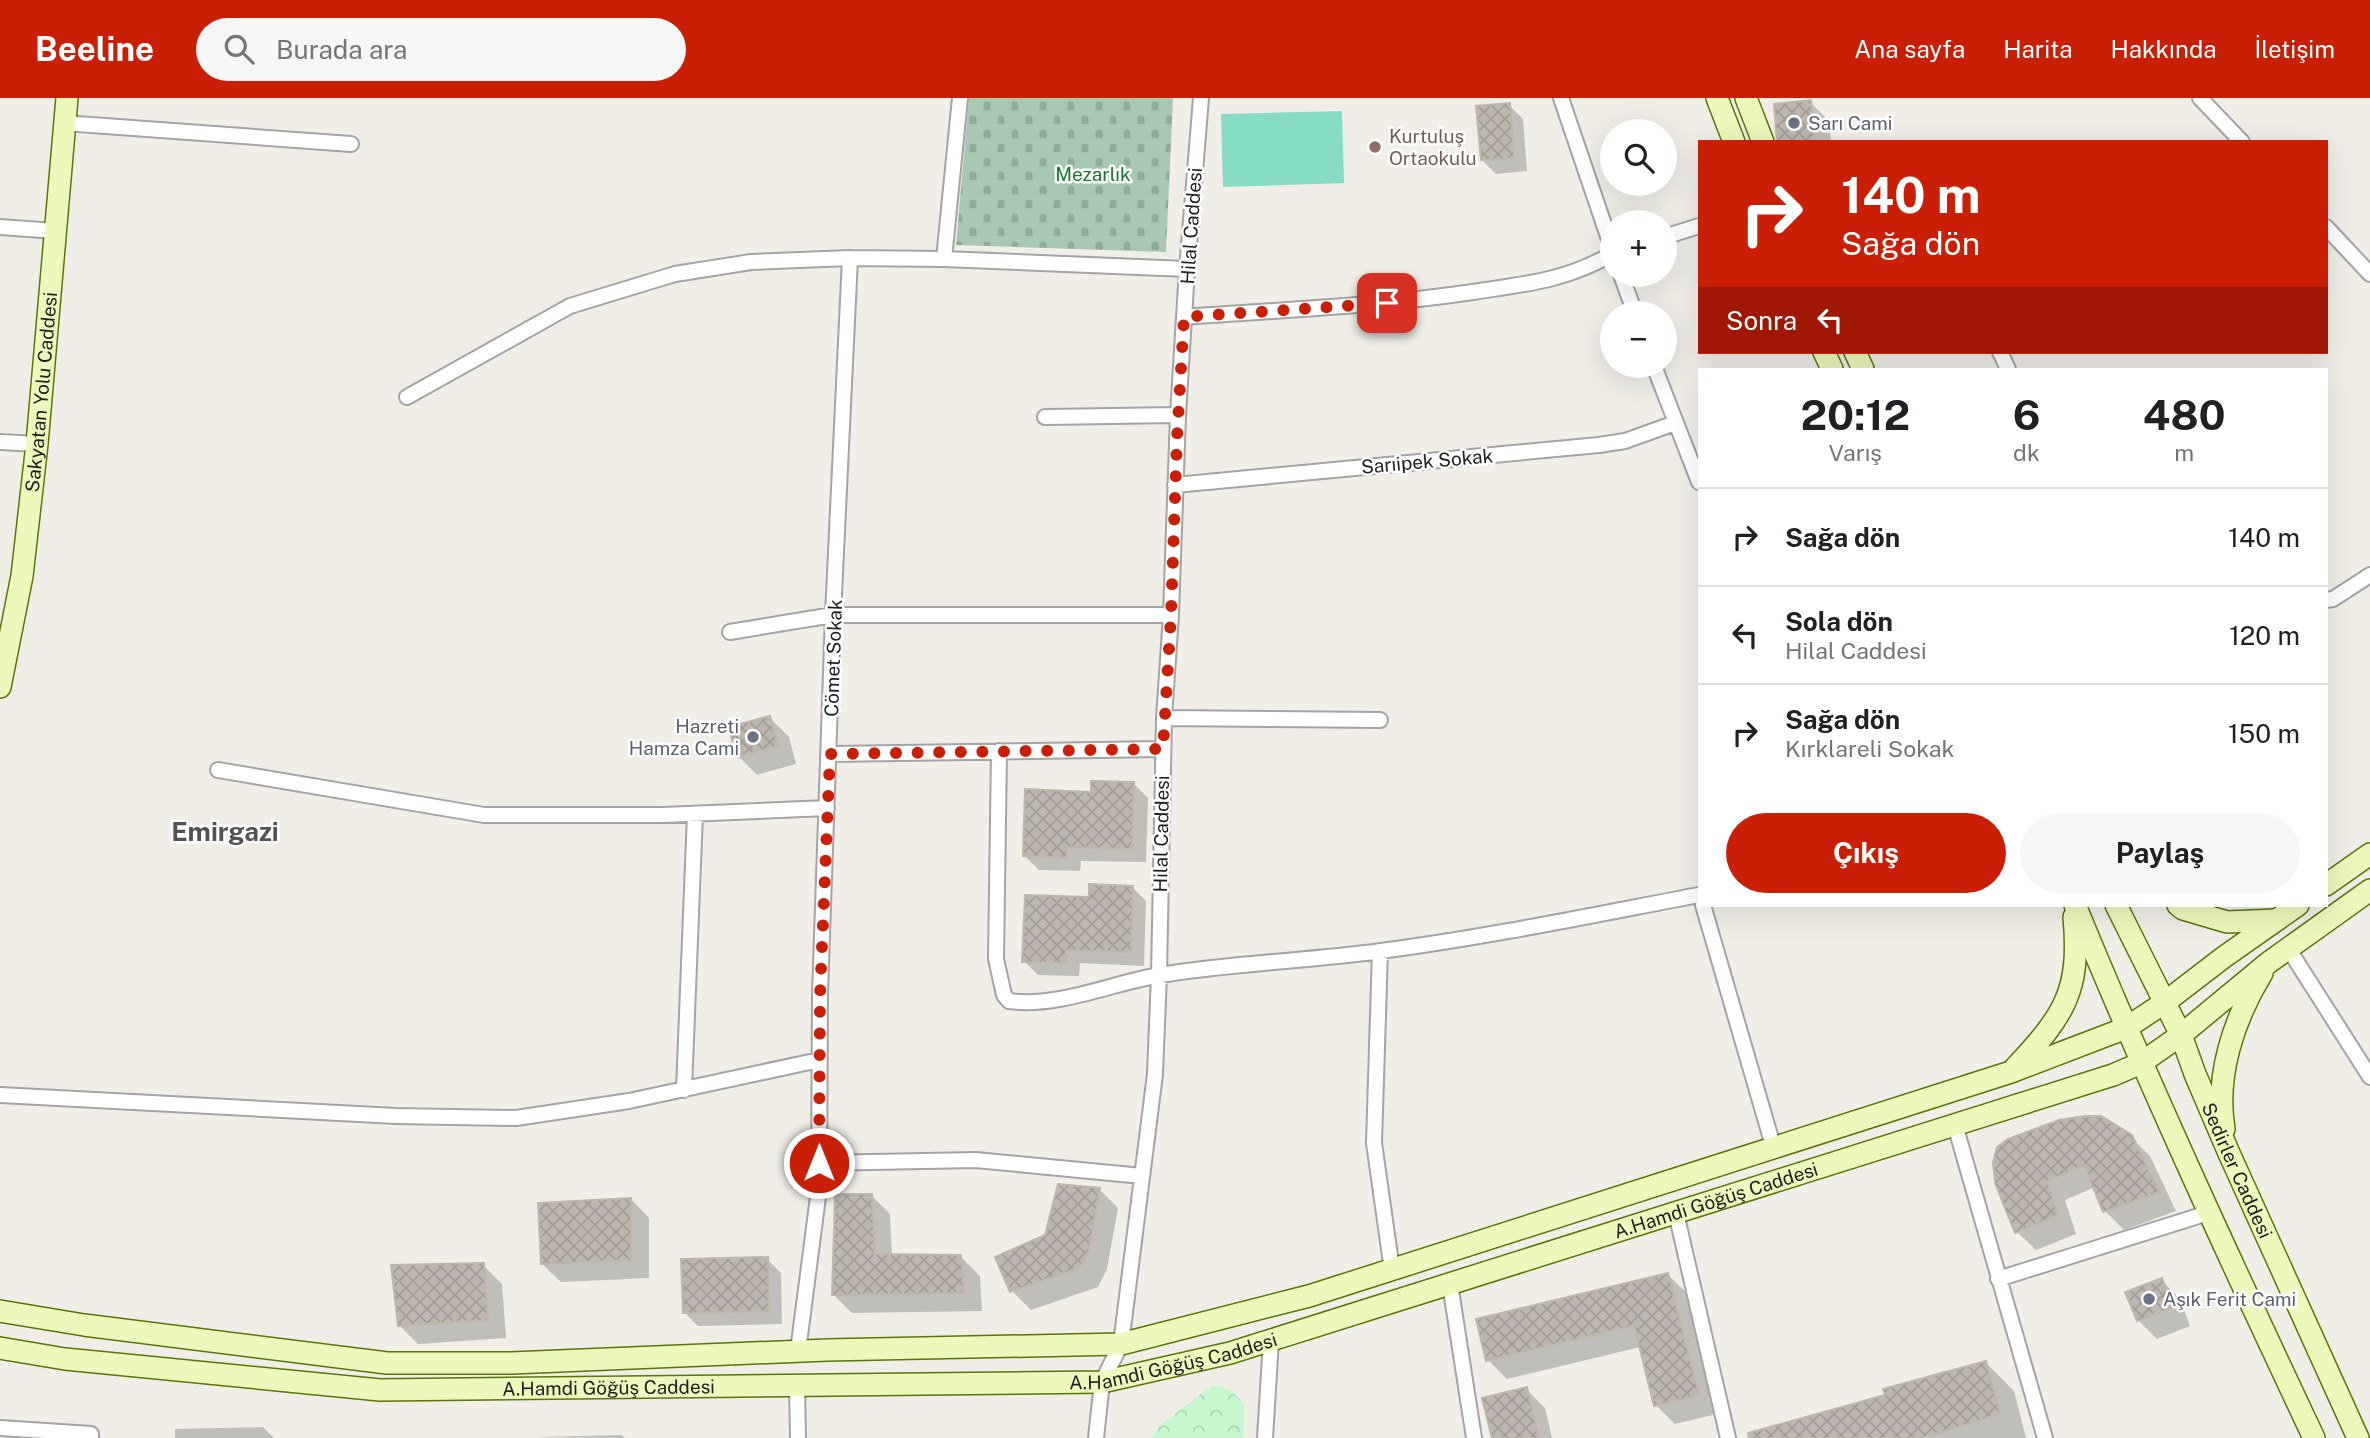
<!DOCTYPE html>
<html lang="tr">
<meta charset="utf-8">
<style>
body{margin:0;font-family:"Public Sans",sans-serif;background:#f6f6f6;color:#202124;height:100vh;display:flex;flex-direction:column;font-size:26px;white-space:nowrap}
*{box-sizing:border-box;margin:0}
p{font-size:23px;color:#757577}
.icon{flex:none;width:38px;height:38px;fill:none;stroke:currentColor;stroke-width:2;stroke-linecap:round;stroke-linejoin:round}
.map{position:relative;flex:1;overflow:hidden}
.sheet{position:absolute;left:1698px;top:270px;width:630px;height:539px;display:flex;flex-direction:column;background:#fff;border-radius:0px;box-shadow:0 7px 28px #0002}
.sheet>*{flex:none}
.banner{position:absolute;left:1698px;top:42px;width:630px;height:214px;border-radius:0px;box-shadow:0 7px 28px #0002;background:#c91f07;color:#fff;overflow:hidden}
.controls{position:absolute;left:1600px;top:21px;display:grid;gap:14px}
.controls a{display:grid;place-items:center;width:77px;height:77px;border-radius:50%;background:#fff;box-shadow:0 7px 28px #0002;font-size:35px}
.pin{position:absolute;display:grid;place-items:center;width:60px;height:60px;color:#fff;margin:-30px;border-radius:14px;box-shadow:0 4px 10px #0006}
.me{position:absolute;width:77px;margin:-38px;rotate:0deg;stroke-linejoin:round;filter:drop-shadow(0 0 5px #0008)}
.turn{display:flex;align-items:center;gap:24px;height:147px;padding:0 28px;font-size:32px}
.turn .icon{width:91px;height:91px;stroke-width:2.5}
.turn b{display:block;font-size:49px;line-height:60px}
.then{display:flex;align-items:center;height:66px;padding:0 28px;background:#0003;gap:14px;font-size:26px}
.eta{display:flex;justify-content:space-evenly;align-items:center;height:119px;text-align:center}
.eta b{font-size:42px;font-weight:700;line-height:49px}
.action{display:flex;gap:14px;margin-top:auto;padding:14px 28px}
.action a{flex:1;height:80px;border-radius:42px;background:#c91f07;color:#fff;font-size:28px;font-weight:700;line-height:80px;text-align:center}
.action a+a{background:#f6f6f6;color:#202124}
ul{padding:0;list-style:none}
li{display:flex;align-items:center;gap:21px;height:98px;padding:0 28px;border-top:2px solid #e0e0e0}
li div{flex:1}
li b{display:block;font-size:26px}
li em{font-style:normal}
header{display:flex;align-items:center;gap:42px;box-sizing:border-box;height:98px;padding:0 35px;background:#c91f07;color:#fff}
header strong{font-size:33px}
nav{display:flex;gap:38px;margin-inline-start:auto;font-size:24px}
.search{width:490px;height:63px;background:#f6f6f6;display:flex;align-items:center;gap:18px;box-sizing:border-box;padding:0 24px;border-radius:38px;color:#757577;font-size:26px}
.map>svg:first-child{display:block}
</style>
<header>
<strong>Beeline</strong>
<div class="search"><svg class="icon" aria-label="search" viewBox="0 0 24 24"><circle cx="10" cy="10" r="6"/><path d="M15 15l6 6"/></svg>Burada ara</div>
<nav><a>Ana sayfa</a><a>Harita</a><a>Hakkında</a><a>İletişim</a></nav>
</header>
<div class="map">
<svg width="2370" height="1340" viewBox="0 0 2370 1340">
<defs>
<pattern id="cemetery-stones" width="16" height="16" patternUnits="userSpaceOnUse" patternTransform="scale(1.75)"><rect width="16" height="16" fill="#a8c8b1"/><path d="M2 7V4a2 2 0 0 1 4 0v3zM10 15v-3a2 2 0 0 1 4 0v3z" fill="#90ac98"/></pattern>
<pattern id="park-crowns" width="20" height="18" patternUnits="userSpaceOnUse" patternTransform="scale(1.75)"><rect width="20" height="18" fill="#c6f8d0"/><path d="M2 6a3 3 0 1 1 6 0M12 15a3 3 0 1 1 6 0" fill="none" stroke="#aad4b2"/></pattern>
<pattern id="building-cross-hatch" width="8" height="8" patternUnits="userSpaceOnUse" patternTransform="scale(1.75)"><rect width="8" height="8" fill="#bdb7b0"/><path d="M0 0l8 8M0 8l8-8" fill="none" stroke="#a29d97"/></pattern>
</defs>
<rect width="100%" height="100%" fill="#f0eee7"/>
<path fill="url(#cemetery-stones)" d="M969,0H1173L1166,154L956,147Z"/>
<path fill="url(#park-crowns)" d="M1213,1287L1231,1292L1244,1306L1243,1340H1151L1159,1328Z"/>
<path fill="#87dcc6" d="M1342,13L1344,85L1223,89L1221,16Z"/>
<path fill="#0003" d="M1810,4L1829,23L1831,44H1779Z
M1509,7L1523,21L1527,73L1496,76L1482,62Z
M770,620L789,639L796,666L757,677L738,658Z
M1134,686L1148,700L1146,764L1081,763L1080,773L1039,772L1025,758Z
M1132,789L1146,803L1144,868L1080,865L1079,878L1038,877L1024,863L1090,800Z
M2131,1039L2150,1058L2176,1113L2124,1132L2105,1113L2095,1089L2065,1102L2076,1136L2036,1152L2017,1134L1997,1085Z
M1099,1091L1118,1110L1107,1171L1098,1189L1031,1212L1012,1193L1047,1138Z
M871,1097L890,1116L892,1158L961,1159L980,1178L982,1213L852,1215L833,1196Z
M631,1101L649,1120V1180L561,1184L542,1166Z
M767,1161L781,1175L782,1226L698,1228L684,1214Z
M483,1167L502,1186L506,1240L418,1246L399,1227Z
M1668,1177L1687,1195L1717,1316L1675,1326L1656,1307L1640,1249L1507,1281L1488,1262Z
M2161,1182L2180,1201L2190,1228L2157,1241L2138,1222Z
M1986,1265L2014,1293L2026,1340H1759Z
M1526,1291L1545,1310L1552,1340H1493Z
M263,1329L274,1340H175V1331Z
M622,1337L625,1340L534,1339Z"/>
<path fill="url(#building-cross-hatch)" stroke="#c1b7a9" stroke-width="2" d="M1811,2L1815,44H1777L1774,6Z
M1510,5L1514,60L1481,62L1476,8Z
M770,618L778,648L736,659L729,629Z
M1091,683L1134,684L1132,751L1067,749V760L1023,758L1025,691L1091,694Z
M1089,786L1133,788L1131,854L1066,852V865L1022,864L1025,797L1089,799Z
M2085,1018H2101L2132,1037L2159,1094L2103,1114L2084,1067L2047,1083L2058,1117L2015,1135L1995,1085L1993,1064L1997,1049L2008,1041L2059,1022Z
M1058,1086L1100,1090L1089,1152L1079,1170L1010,1194L995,1159L1045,1137Z
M835,1096H872L875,1156L961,1157L964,1195L832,1197Z
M631,1100V1162L541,1166L538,1105Z
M768,1159L769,1213L683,1215L681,1161Z
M484,1165L488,1222L398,1228L391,1167Z
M1668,1175L1699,1297L1654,1308L1634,1227L1486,1263L1476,1221Z
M2162,1180L2173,1209L2137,1223L2125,1194Z
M1986,1263L2000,1316L1921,1340H1749L1748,1335L1885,1297L1883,1291Z
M1527,1289L1539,1340H1492L1482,1300Z"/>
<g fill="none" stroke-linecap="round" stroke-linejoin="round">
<g stroke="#a4a4a4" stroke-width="18">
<path id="street" d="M1561,0L1612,150
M2200,0L2242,44
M64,25L351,46
M0,129L55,133
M2326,129L2370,176
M1664,139L1699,128
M944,161L1187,171
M1621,177L1635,215
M1184,219C1281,212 1377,208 1473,194C1525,186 1565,183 1612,156
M2000,254L2008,271
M1654,268L1699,384
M407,299L570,208L675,176L751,164L850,160L944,161L960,0
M1045,319L1178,317
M0,344L37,346
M1175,387L1599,347L1625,343L1675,325
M2326,502L2333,501L2370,477
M730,534L833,517H1171
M1164,620L1380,622
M999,653L996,861L1004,897L1009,903C1057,910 1112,885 1160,877C1233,865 1308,863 1381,853C1488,839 1593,817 1699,797
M830,656L1163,651
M218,672L484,717H663L827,710
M1703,807L1774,1051
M2288,850L2370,979
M1380,853L1374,1045L1392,1172
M684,992L695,716
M0,997L396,1018L516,1020L629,1003L819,962
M1955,1027L2045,1340
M819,1065L976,1062L1142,1078
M1676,1115L1728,1340
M1998,1181L2208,1115
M1450,1186L1474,1340
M798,1253L819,1091L820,896L833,517L850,160
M797,1287L798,1340
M0,1330L91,1336V1340
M1096,1340L1102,1284L1121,1246L1155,976L1159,877L1164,620L1171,517L1178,317L1187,171L1201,0
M1265,1340L1271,1242"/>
</g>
<g stroke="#5b7509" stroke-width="24">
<g id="secondary">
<path d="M1717,0L1734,44"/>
<path d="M1746,0L1763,44"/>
<path d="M1824,254L1832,271"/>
<path d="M1855,254L1863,271"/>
<path id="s1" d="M0,589L22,478L37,346L67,0"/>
<path d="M2326,787L2370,756"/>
<path d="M2075,807C2149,987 2231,1164 2314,1340"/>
<path id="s2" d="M2116,807L2181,937L2195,976L2228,1053L2358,1340"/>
<path d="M2178,807L2183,811L2227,824L2276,822"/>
<path d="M2015,970C2064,917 2081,894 2074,819"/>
<path d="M2224,1031C2215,977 2234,921 2262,875"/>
<path d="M0,1213L84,1227L387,1265H511L827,1252L1121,1246L1309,1198L2011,974L2126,930L2164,905L2224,859L2298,807"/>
<path id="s3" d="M0,1250L65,1261L380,1292L1102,1284L1230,1255L2113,977L2141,965L2181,937L2268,865L2370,792"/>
</g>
</g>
<use href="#street" stroke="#fff" stroke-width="14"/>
<use href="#secondary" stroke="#edf8bd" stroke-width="21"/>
</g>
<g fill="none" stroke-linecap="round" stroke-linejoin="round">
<path stroke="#c91f07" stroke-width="12" stroke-dasharray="0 21.6" d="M819,1065L820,897L830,656L1163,651L1171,517L1177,340L1184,219L1387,205"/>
</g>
<g fill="#6b7280" stroke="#fff" stroke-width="2.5">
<circle cx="1794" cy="25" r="7"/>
<circle cx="753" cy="639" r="7"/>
<circle cx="2149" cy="1201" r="7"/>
</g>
<circle fill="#8d6e63" stroke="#fff" stroke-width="2.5" cx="1375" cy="49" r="7"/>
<g text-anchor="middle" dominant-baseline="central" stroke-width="5" stroke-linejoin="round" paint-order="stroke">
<g font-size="19" fill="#5b616d" stroke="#fff" text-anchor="start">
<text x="1808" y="25">Sarı Cami</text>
<text x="739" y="628" text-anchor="end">Hazreti<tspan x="739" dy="22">Hamza Cami</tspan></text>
<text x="2163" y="1201">Aşık Ferit Cami</text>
</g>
<g font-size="19" fill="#785e54" stroke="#fff" text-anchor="start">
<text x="1389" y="38">Kurtuluş<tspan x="1389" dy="22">Ortaokulu</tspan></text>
</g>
<g font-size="19" fill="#107c26" stroke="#fff">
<text x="1093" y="76">Mezarlık</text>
</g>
<g font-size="19" fill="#202020" stroke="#fff">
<text transform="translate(1191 128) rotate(-86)">Hilal Caddesi</text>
<text stroke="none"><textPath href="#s1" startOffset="298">Sakyatan Yolu Caddesi</textPath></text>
<text transform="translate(1427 363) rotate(-5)">Sarıipek Sokak</text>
<text transform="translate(833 560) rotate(-88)">Cömet Sokak</text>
<text transform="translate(1161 736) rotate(-89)">Hilal Caddesi</text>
<text stroke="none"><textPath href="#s2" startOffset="292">Sedirler Caddesi</textPath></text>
<text stroke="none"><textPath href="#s3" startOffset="1745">A.Hamdi Göğüş Caddesi</textPath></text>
<text stroke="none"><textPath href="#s3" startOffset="1178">A.Hamdi Göğüş Caddesi</textPath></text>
<text stroke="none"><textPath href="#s3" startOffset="611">A.Hamdi Göğüş Caddesi</textPath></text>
</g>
<g font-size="26" font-weight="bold" fill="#535353" stroke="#fff">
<text x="225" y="733">Emirgazi</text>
</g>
</g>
</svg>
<div class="controls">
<a><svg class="icon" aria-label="search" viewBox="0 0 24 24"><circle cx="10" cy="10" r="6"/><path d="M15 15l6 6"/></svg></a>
<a>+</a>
<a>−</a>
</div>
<div class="pin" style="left:1387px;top:205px;background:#d93025"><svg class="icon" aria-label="arrive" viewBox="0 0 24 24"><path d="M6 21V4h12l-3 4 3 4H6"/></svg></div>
<svg class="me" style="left:819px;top:1065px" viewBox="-20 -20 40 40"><circle r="17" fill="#c91f07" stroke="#fff" stroke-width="3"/><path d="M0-11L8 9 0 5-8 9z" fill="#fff"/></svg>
<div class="banner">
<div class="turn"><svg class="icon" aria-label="right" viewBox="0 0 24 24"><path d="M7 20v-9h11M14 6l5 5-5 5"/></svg><div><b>140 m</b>Sağa dön</div></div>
<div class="then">Sonra<svg class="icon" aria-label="left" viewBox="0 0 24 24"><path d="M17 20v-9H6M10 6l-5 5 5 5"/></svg></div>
</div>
<section class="sheet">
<div class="eta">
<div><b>20:12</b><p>Varış</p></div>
<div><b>6</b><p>dk</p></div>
<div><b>480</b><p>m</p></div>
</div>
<ul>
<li><svg class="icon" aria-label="right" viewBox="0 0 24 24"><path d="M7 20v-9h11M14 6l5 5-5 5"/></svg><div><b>Sağa dön</b></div><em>140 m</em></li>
<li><svg class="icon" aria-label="left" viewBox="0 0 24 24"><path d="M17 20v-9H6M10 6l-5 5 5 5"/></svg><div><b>Sola dön</b><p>Hilal Caddesi</p></div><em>120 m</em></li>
<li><svg class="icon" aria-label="right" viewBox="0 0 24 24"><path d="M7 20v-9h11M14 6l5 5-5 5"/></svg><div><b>Sağa dön</b><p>Kırklareli Sokak</p></div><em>150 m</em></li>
</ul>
<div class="action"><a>Çıkış</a><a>Paylaş</a></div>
</section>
</div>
